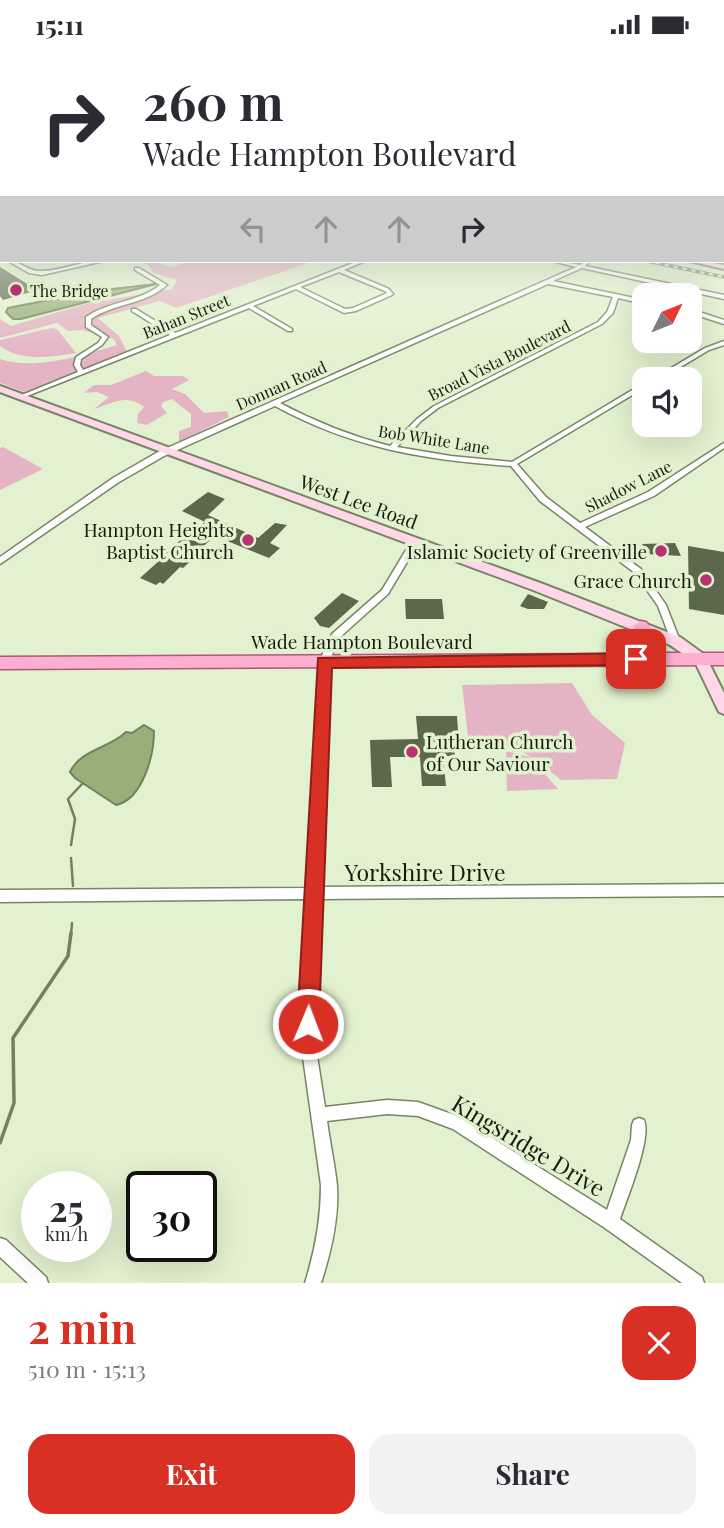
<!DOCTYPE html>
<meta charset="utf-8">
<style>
body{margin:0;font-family:"Playfair Display",serif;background:#f2f2f3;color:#2b2b33;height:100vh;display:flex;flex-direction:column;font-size:26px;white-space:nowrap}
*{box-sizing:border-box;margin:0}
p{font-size:23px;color:#7c7c81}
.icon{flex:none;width:38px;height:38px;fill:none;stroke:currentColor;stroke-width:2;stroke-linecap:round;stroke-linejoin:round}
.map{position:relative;height:1234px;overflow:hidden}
.side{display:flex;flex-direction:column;background:#fff;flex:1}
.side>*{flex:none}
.guide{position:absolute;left:0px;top:0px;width:724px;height:214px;box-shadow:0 7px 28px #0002;background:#fff;color:#2b2b33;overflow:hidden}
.needle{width:46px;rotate:47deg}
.fabs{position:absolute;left:632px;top:234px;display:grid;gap:14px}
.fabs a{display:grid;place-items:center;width:70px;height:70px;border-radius:14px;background:#fff;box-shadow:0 7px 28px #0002;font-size:35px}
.speed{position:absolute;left:21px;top:1122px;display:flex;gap:14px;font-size:35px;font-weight:700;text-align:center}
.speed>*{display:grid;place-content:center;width:91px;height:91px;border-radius:50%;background:#fff;box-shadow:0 7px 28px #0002;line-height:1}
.speed small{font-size:18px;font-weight:400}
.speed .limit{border:4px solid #111;border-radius:10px;background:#fff;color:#111}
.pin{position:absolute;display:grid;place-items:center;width:60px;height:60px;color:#fff;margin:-30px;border-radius:14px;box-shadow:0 4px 10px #0006}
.me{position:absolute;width:77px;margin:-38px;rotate:1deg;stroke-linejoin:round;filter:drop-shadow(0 0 5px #0008)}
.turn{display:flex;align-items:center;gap:24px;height:147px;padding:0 28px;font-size:32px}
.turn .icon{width:91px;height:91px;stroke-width:2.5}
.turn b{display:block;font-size:49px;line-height:60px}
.lanes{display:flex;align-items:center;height:66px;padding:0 28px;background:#0003;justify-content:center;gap:35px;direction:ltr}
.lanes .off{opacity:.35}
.round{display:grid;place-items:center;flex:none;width:74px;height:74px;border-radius:21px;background:#f2f2f3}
.head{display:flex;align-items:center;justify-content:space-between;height:119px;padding:0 28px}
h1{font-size:42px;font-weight:700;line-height:52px;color:#d93025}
.cta{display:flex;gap:14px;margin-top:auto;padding:14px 28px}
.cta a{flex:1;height:80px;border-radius:21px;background:#d93025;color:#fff;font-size:28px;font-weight:700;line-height:80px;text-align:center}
.cta a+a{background:#f2f2f3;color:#2b2b33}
.status{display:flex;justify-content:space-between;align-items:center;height:49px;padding:0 35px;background:#fff;direction:ltr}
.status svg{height:19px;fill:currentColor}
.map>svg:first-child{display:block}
</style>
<div class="status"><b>15:11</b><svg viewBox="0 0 49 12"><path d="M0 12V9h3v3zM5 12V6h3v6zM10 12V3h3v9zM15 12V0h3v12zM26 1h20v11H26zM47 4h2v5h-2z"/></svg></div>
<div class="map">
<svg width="724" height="1234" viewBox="0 0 724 1234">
<rect width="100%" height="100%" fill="#e2f1cf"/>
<path fill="#e4b4c5" d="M139,212H151L171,218L192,212L249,214L314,212L176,259L160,252L98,269L119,287L127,303L25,343L0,334V310C35,322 83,306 117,296L114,290L82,281L68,282L57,274L0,289V270L11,277L89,254L172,240L177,231L154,224L148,216Z
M51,279L57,280L76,304C51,308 22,313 0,297V291Z
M146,322L154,327H183L189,331L172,340L185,345L204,364L227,362L229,368L179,393V382L191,378V365L172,350L163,353L161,357L167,364L147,376L137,374L138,365L144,358C126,344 113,354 94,360L108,349L107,347L97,343L84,344L94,336H111Z
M3,398L43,420L0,441V399Z
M572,634L592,666L625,694L617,730L561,731C525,702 514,694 468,687L462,636Z
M506,702L530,708L558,740L507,742Z"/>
<path fill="#98af7a" stroke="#71835a" stroke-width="2" d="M156,235L21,270H13L6,263L8,259L95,242Z
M144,676L154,682C154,706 143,750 116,756L75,729L70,723C80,701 110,699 126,683L132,684Z"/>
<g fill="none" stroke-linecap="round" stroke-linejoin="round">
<path stroke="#71835a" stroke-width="2.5" d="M71,796L75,770L68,750L83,734
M71,809L73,837
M71,886L72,874"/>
<path stroke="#71835a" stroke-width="3.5" d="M0,1094L14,1054L13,989L68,907L71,884"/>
</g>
<path fill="#5c684b" d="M0,218L34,239L30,240L34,242L3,251L0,247Z
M208,443L225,450L208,466L258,489L275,474L287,476L270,494L280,499L269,509L215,487L191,508L194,509L183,519L180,518L163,535L160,533L156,536L140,529L161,510L150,502L160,495L170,500L185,487L195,492L207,482L198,478L205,473L182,462Z
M675,494L681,507L647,505L642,495Z
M688,497L724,503V566L689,560Z
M342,544L359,552L329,579L320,577L314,569Z
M528,545L548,553L544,560H528L520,557Z
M405,550H442L444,570H406Z
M416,667H457L458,682H452L455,707H443L446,737H422L420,708H390L392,738H372L370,691L418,690Z"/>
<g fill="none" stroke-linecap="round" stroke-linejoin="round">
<g stroke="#778566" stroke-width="3">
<path id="street" d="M723,181H724V183H723Z
M0,185H2V187H0Z
M723,196H724V198H723Z
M0,204L2,205V208H0Z
M8,212C20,211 28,223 41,222C62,222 82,211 104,212L42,226L29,224Z
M358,212H365L344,221L389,240L393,245L392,246L356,262L344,264L296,240L253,257L292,280V282H288L249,259L22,349L17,348L78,323L74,316L76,308L98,294L102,288L86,278V268C109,252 139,253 160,236L135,221V219H139L167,236C145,256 114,254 91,270V276L108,288L102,296L81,310L80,316L83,321L170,286L132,262V260H136L175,284ZM339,223L385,242L387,244L353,259L345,260L300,238Z
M552,212H560L580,216L585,212H590L585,217L724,246V250L582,219L553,232L644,251V255L618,249L613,264L602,275L438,359L421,372L397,398L451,407L512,413L644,334V339L517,415L546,448L580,474L648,443L724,394V399L654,447L585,478L641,520L666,556L680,592L678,594H672L658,557L635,524L540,452L511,417C424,411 352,399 275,357L164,407L119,433L0,515V508L113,429L158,403L576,218ZM548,235L613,248L607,263L598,273L434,357L417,370L390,397C351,387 316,373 280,354Z
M690,260L724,271V275L690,264Z
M724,292V296L709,301L659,331H651L705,299Z
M415,490L419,493L388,545L339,589L329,613L319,838L724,835V847L318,850L314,956L315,994L325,1058L387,1051L418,1053L457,1067L607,1161L631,1091L632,1076L634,1071L639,1069L644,1071C652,1089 627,1149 620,1170L702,1228L704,1234H682L605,1179L453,1080L418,1067L387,1065L327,1072C330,1094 335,1116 337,1137C339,1170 331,1203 321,1234H305C315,1202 321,1170 321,1136L301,994L300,956L306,850L0,853V841L307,839L319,613L332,585L382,541L412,491Z
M0,1189L6,1191L46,1228L48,1234H28L0,1208Z"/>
</g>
<g stroke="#778566" stroke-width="4">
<path id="secondary" d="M689,212H703L724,216V220Z
M0,337L543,535L680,588L705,606L724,644V665L719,663L695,613L670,596L533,541L0,343Z"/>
</g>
<g stroke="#ad587a" stroke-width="3">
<path id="primary" d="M641,572L646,573L660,588V593L651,604H724V616L0,620V608L632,605L644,591L633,577Z"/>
</g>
<use href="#street" fill="#fff" fill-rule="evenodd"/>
<use href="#secondary" fill="#ffd7e8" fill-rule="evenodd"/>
<use href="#primary" fill="#feafd1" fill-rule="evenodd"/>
<g stroke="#808a73" stroke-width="3.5">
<path id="rail" d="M647,212L724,228"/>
</g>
<use href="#rail" stroke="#e2f1cf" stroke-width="2" stroke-dasharray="4.5" stroke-linecap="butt"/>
</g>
<linearGradient id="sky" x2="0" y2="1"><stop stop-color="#88b2bc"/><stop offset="0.44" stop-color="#f2f9e9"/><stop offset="1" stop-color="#f2f9e9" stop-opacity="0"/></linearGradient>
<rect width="724" height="310" fill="url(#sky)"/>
<path fill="#d93025" stroke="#8d1f18" stroke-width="2" d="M636,604L644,610L636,616L332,619L319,975L316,983L308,986L300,983L297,975L318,609Z"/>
<g fill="#b73173" stroke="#e2f1cf" stroke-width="2.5">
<circle cx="16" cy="241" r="7"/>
<circle cx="248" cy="491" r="7"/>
<circle cx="661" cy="502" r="7"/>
<circle cx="706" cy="531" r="7"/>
<circle cx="412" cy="703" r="7"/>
</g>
<g text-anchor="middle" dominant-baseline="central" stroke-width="7" stroke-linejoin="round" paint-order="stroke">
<g font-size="16" fill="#171c10" stroke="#e2f1cf" text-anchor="start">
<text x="30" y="241">The Bridge</text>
</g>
<g font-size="16" fill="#171c10" stroke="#e2f1cf">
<text transform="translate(186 267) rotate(-22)">Bahan Street</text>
<text transform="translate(499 311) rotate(-27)">Broad Vista Boulevard</text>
<text transform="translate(281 336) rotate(-24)">Donnan Road</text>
<text transform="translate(434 390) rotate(9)">Bob White Lane</text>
<text transform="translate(628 437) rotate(-27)">Shadow Lane</text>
</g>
<g font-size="19" fill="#171c10" stroke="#e2f1cf">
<text transform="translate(359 452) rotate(20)">West Lee Road</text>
<text x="362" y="592">Wade Hampton Boulevard</text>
</g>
<g font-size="19" fill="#171c10" stroke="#e2f1cf" text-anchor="end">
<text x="234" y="480">Hampton Heights<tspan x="234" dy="22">Baptist Church</tspan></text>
<text x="647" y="502">Islamic Society of Greenville</text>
<text x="692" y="531">Grace Church</text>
<text x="426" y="692" text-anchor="start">Lutheran Church<tspan x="426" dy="22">of Our Saviour</tspan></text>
</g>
<g font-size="23" fill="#171c10" stroke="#e2f1cf">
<text x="425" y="822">Yorkshire Drive</text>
<text transform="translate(529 1096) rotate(31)">Kingsridge Drive</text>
</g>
</g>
</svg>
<div class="fabs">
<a><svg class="needle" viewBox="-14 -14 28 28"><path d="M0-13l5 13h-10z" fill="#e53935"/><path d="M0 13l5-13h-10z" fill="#7c7c81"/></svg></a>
<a><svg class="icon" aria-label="sound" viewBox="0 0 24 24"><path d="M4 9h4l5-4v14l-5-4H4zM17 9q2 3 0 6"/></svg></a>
</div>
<div class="speed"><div>25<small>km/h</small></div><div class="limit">30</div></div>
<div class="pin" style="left:636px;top:610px;background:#d93025"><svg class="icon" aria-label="arrive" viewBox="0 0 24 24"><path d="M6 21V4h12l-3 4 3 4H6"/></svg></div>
<svg class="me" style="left:308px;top:975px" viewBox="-20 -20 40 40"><circle r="17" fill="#d93025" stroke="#fff" stroke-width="3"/><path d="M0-11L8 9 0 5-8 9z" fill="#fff"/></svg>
<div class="guide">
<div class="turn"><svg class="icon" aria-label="right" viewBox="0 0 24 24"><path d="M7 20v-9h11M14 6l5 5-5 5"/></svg><div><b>260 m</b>Wade Hampton Boulevard</div></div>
<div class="lanes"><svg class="icon off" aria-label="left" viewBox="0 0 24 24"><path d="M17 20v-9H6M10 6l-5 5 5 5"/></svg><svg class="icon off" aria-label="ahead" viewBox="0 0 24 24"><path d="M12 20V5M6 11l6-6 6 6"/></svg><svg class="icon off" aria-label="ahead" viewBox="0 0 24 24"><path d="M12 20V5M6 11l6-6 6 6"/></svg><svg class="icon" aria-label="right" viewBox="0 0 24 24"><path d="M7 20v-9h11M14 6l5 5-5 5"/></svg></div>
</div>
</div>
<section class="side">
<div class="head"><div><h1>2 min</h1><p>510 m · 15:13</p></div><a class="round" style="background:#d93025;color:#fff"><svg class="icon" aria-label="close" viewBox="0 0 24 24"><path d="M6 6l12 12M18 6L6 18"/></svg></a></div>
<div class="cta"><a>Exit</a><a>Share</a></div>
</section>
